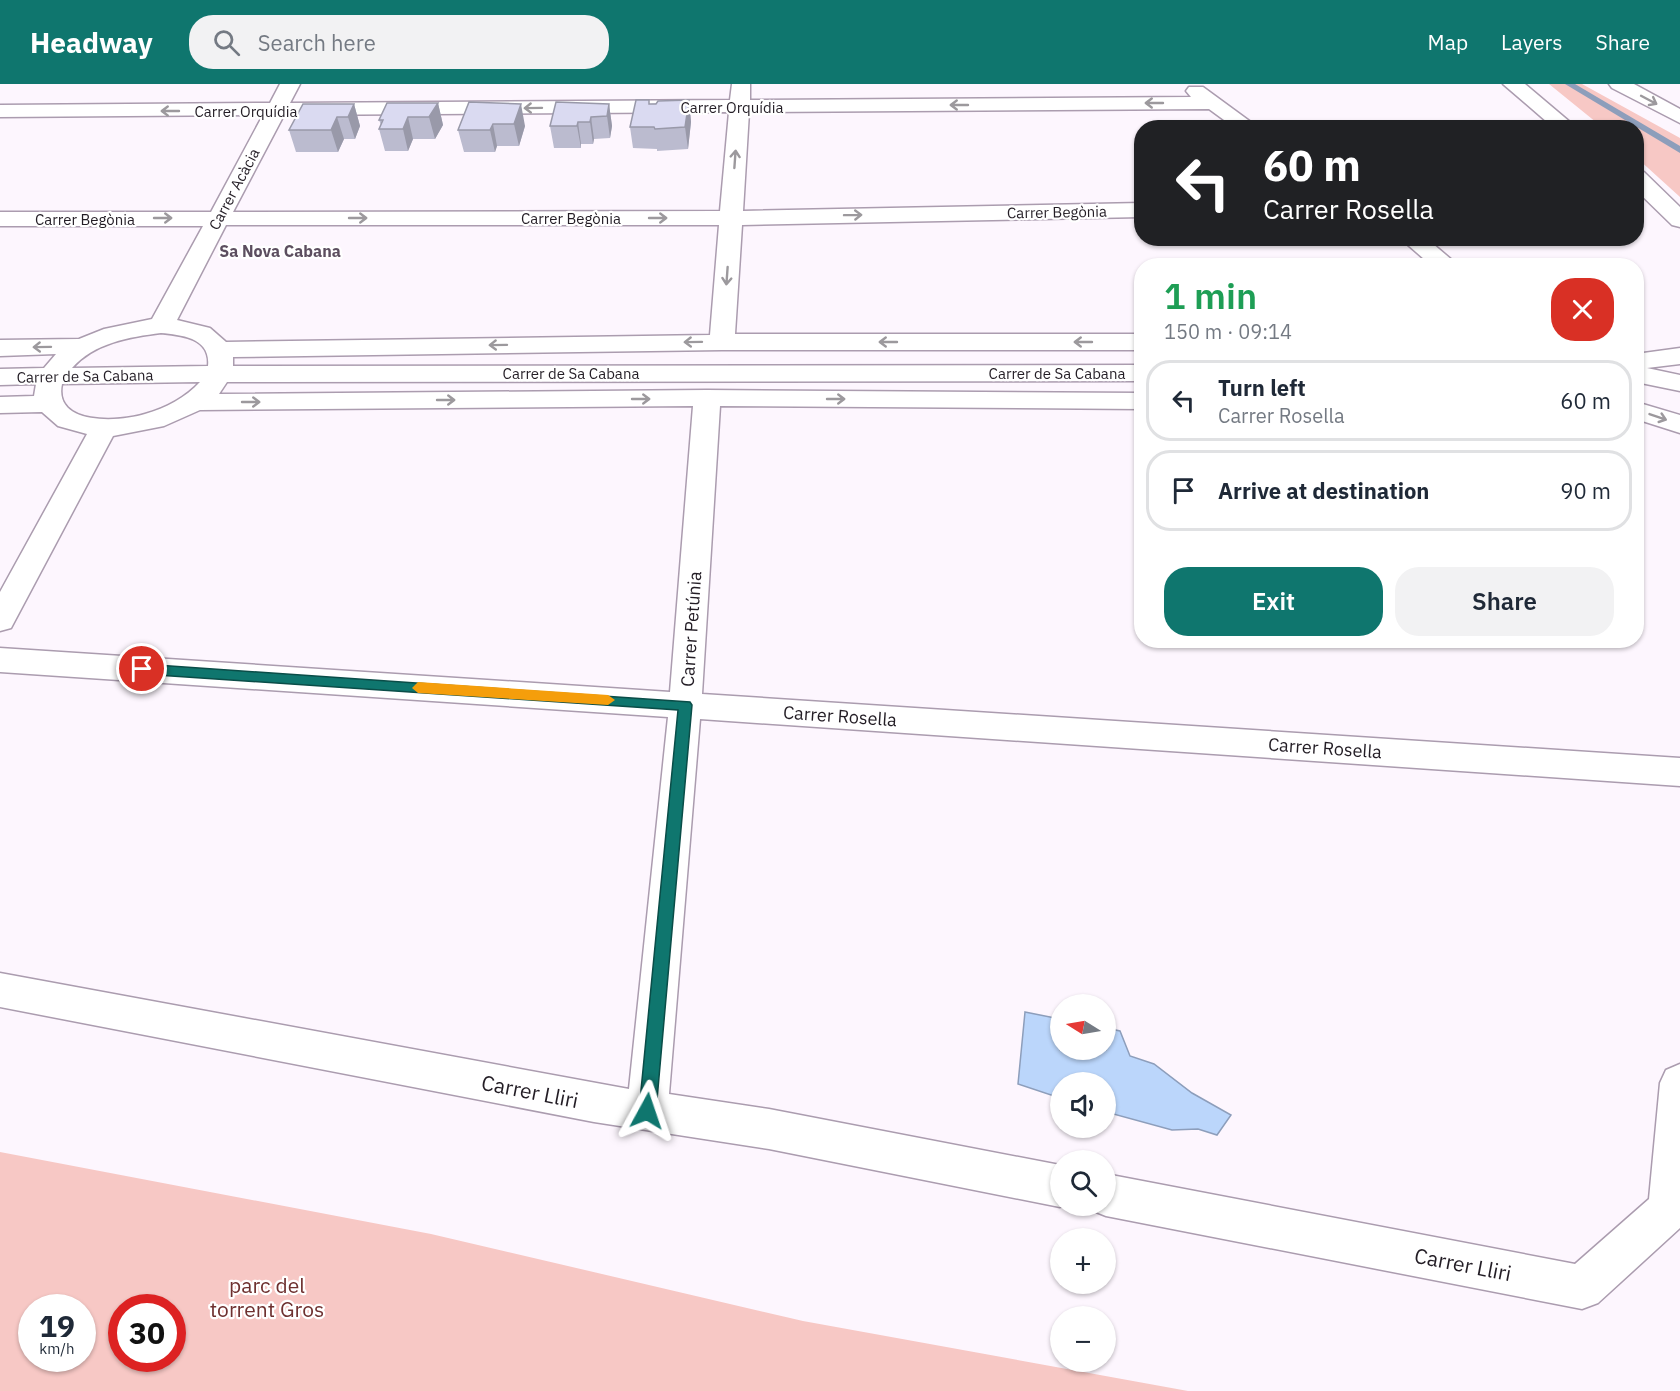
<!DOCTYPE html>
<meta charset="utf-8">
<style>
body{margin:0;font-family:"IBM Plex Sans",sans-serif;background:#f2f2f3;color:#1f2937;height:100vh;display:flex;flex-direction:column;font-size:22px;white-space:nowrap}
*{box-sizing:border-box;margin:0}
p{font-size:20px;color:#747a83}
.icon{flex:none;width:33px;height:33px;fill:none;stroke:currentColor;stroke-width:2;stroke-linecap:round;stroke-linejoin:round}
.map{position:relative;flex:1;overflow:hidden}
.side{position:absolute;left:1134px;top:174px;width:510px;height:390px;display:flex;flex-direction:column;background:#fff;border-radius:24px;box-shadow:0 2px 4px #0004}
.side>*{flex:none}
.guide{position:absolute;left:1134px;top:36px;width:510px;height:126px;border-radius:24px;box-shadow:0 2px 4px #0004;background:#202124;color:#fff;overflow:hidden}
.needle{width:39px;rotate:281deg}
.tools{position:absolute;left:1050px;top:910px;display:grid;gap:12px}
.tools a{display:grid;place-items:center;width:66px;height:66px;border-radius:50%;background:#fff;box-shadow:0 2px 4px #0004;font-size:30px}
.speed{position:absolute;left:18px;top:1210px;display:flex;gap:12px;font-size:30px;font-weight:700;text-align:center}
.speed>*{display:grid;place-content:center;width:78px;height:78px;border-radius:50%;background:#fff;box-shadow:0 2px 4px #0004;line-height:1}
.speed small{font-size:15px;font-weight:400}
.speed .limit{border:9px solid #d22;background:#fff;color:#111}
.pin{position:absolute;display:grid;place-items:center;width:51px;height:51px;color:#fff;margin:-26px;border:3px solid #fff;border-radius:50%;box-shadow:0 2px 6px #0007}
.me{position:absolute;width:66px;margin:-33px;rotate:5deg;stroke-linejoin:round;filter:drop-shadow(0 0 4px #0008)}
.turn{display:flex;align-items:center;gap:21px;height:126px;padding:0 30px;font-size:27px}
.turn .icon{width:78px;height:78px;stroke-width:2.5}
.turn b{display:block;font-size:42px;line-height:51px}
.round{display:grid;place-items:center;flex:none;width:63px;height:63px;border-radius:24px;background:#f2f2f3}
.head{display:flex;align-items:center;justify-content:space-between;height:102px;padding:0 30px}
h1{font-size:36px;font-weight:600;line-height:45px;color:#1e9e55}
.cta{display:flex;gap:12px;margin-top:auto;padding:12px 30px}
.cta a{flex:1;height:69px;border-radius:24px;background:#0f766e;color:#fff;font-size:24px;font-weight:600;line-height:69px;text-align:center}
.cta a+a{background:#f2f2f3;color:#1f2937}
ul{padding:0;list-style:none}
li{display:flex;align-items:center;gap:18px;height:81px;margin:0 12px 9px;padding:0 18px;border:3px solid #e0e1e3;border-radius:24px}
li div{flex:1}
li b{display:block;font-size:22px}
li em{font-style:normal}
header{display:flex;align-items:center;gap:36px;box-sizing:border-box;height:84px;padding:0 30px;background:#0f766e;color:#fff}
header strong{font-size:28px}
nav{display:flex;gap:33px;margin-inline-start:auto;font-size:21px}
.search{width:420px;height:54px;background:#f2f2f3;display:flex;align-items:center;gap:15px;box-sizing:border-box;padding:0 21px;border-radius:24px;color:#747a83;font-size:22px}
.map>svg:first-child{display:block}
</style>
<header>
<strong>Headway</strong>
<div class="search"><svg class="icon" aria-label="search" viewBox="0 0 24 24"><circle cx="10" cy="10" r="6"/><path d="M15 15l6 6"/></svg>Search here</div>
<nav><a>Map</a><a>Layers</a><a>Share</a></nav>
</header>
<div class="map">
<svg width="1680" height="1307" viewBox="0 0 1680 1307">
<rect width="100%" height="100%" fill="#fdf6fe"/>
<path fill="#f7c8c5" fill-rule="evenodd" d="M1549,0H1582L1680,54V113L1637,74L1636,44L1602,43Z
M0,1068L431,1150L803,1237L1188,1307H0ZM32,1224H82V1275H32ZM122,1224H172V1275H122Z"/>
<path fill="#bbd6fb" stroke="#8d9ebb" stroke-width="1.5" d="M1025,928L1060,935V966H1106V944L1120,947L1130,972L1154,980L1192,1009L1231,1031L1217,1051L1198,1045L1172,1046L1106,1028V999H1060V1014L1018,1000Z"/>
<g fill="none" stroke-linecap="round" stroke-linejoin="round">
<path fill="#8d9ebb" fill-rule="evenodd" d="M1565,0H1575L1680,62V69Z"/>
<g stroke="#ab9caf" stroke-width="3">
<path id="street" d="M280,0H300L290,19L730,16L732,0H750V16L1191,13L1186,7L1189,3H1203L1259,44H1235L1209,25L749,28L743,127L1142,119V133L742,141L735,250H1142V266H722L233,273V282L1142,281V297L227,298L219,310L707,306L1142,309V325L720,322L702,610L1680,674V702L700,635L669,1010L769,1025L1060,1081V1122H1062L1060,1123L769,1065L594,1038L0,923V889L629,1005L668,633L0,588V564L670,608L693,322L200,326L164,342L113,352L11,544L0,547V508L87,350L58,342L42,328L0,329V313L34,312L36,300L0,301V285L44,284L56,270L0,272V256L79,255L104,245L152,235L203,142H0V128H211L263,31L0,33V21L270,19ZM729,28L720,127L233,128L284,31ZM226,141H719L710,251L226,258L210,244L177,236ZM161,249C182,251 211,254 208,282L72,284C94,259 129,253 161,249ZM200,298C185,314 166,324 145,330C120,338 53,342 62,300Z
M1400,154H1426L1459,182H1432Z
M1680,264V280L1647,284L1680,291V307L1636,298V270Z
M1636,318L1680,331V349L1636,335Z
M1680,980V1144L1598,1219L1582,1225L1106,1132L1091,1126L1089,1122H1106V1090L1575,1180L1649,1115L1660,999L1666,986Z"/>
</g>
<g stroke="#ab9caf" stroke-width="3">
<path id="highway" d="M1503,0H1525L1577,44H1554Z
M1609,0H1634L1680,25V39L1612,4Z
M1636,87L1644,88L1680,123V143L1672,141L1636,106Z"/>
</g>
<use href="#street" fill="#fff" fill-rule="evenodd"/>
<use href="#highway" fill="#fff" fill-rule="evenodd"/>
</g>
<path fill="#bbbbcf" d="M689,16L691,38L688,65L657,67V65L633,64L630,43L650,20Z
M469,18L525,42L519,62H497L495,68H464L458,46Z
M438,19L443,41L435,55H413L408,67H385L379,45L381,41L379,36Z
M354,20L360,42L355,55H344L338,68H296L289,46Z
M609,20L612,42L610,54L594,55L593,60H581V64H554L550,42Z"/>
<path fill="#9999a9" d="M689,16L691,38L688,65L685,43Z
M438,19L443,41L435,55L429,33Z
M354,20L360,42L355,55L348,33Z
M521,20L525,42L519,62L514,40Z
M609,20L612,42L610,54L607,32Z
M337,33L344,55L338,68L331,46Z
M408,33L413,55L408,67L403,45Z
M591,33L594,55L593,60L590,38Z
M578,38L581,60V64L577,42Z
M493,40L497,62L495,68L490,46Z"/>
<path fill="#dadaf1" stroke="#9999a9" stroke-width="1.5" d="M636,16H649V20H656L658,17L689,16L685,43L655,45L654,43H630Z
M469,18L521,20L514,40H493L490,46H458Z
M556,18L609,20L607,32L591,33L590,38H578L577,42H550Z
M387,19H438L429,33H408L403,45H379L383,36H379Z
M303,20H354L348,33H337L331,46H289Z"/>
<defs><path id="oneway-shaft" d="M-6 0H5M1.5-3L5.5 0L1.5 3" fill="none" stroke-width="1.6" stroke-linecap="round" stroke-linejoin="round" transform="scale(1.5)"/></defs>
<g stroke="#9c999d">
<use href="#oneway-shaft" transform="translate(1649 16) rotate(28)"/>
<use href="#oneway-shaft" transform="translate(1154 19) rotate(180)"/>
<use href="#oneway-shaft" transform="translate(959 21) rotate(180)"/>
<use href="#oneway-shaft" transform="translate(533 24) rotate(179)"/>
<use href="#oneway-shaft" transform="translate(170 27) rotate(180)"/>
<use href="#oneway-shaft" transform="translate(735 75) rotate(-86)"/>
<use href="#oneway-shaft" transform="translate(853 131) rotate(-1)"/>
<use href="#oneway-shaft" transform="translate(163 134)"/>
<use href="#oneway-shaft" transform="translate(358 134)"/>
<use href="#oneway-shaft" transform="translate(658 134)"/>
<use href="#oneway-shaft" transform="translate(727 192) rotate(94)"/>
<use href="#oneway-shaft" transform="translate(693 258) rotate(179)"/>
<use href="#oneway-shaft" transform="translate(888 258) rotate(-180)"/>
<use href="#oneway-shaft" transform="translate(1083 258) rotate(-180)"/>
<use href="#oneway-shaft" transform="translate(498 261) rotate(179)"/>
<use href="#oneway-shaft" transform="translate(42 263) rotate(179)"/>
<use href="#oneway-shaft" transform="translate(641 315)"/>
<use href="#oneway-shaft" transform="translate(836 315)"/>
<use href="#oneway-shaft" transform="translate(446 316)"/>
<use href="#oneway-shaft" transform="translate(251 318)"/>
<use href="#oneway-shaft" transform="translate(1658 333) rotate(19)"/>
</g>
<path fill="#0f766e" stroke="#0a4d48" stroke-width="1.5" d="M142,580L690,618L692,621L656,1027L653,1033L647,1035L641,1033L639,1027L678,626L142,590L135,585Z"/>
<path fill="#f59e0b" d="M418,598L608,611L615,616L608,621L418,609L412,604Z"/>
<g text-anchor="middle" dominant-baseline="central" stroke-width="4.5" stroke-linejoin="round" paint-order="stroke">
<g font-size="15" fill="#231d25" stroke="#fff">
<text x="732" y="23">Carrer Orquídia</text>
<text x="246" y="27">Carrer Orquídia</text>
<text transform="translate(234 105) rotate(-62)">Carrer Acàcia</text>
<text transform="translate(1057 128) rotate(-1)">Carrer Begònia</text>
<text x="571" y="134">Carrer Begònia</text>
<text x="85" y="135">Carrer Begònia</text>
<text x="571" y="289">Carrer de Sa Cabana</text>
<text x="1057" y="289">Carrer de Sa Cabana</text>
<text transform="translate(85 292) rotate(-1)">Carrer de Sa Cabana</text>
</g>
<g font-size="16" font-weight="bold" fill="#5c4e5f" stroke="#fff">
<text x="280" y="167">Sa Nova Cabana</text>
</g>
<g font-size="18" fill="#231d25" stroke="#fff">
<text transform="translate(691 545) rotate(-86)">Carrer Petúnia</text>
<text transform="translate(840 632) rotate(4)">Carrer Rosella</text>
<text transform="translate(1325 664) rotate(4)">Carrer Rosella</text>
</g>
<g font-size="21" fill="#231d25" stroke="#fff">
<text transform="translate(530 1007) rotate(11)">Carrer Lliri</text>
<text transform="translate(1463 1180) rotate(11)">Carrer Lliri</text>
</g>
<g font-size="21" fill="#6e302f" stroke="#fff">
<text x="267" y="1201">parc del<tspan x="267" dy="24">torrent Gros</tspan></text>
</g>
</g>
</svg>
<div class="tools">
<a><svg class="needle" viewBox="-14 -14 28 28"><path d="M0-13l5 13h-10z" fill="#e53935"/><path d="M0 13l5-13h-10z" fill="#747a83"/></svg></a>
<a><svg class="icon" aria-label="sound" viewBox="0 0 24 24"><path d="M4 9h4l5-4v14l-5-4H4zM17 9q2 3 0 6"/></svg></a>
<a><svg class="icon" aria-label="search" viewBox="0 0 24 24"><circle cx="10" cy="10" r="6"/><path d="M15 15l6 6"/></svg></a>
<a>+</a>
<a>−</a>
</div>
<div class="speed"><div>19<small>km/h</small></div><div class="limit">30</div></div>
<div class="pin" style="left:142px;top:585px;background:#d93025"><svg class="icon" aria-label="arrive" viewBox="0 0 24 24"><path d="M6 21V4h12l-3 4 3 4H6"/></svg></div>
<svg class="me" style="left:647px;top:1027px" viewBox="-20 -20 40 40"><path d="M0-17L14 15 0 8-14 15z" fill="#0f766e" stroke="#fff" stroke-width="4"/></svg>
<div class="guide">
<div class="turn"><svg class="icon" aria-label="left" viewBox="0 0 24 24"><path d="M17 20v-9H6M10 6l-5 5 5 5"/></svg><div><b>60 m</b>Carrer Rosella</div></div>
</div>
<section class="side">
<div class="head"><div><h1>1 min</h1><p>150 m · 09:14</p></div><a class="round" style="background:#d93025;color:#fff"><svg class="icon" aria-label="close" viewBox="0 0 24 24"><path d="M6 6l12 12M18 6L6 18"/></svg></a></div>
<ul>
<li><svg class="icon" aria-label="left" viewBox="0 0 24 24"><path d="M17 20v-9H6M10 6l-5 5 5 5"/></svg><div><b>Turn left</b><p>Carrer Rosella</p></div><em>60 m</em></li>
<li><svg class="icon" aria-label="arrive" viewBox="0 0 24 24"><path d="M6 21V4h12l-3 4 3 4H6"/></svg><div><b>Arrive at destination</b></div><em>90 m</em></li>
</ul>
<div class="cta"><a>Exit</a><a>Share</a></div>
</section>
</div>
